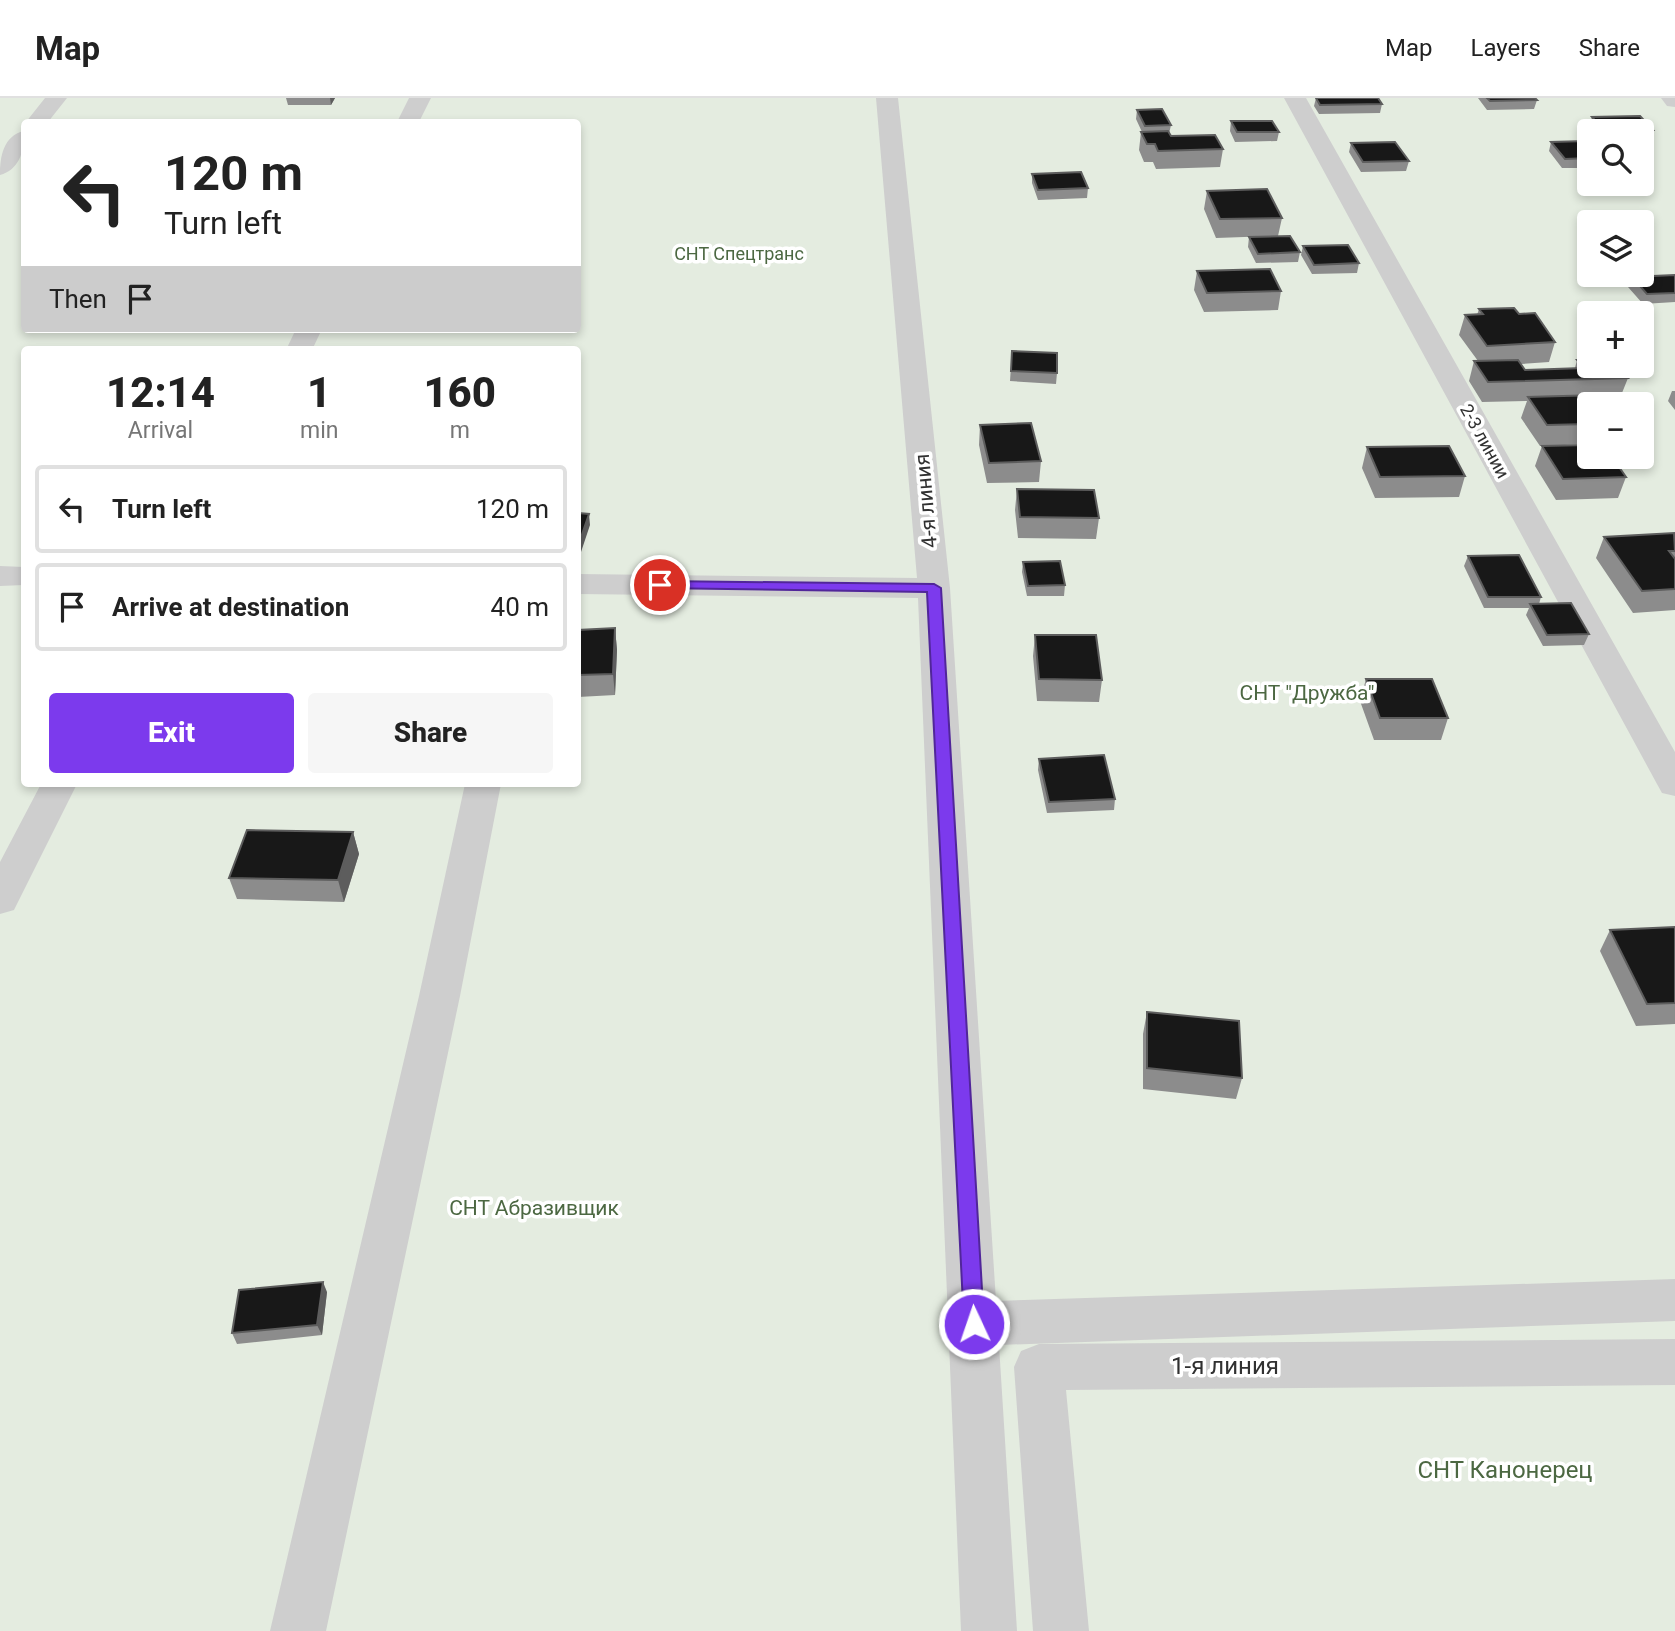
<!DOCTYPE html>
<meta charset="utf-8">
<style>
body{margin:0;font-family:Roboto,sans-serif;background:#f6f6f6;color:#222;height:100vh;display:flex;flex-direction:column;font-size:26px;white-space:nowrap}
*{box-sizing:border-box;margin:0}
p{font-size:23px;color:#767676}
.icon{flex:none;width:38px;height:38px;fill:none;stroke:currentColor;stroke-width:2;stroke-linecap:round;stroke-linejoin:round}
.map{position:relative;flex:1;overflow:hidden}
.details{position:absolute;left:21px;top:248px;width:560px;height:441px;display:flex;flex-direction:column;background:#fff;border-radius:7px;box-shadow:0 4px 10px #0003}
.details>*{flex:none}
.top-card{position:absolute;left:21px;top:21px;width:560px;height:214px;border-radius:7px;box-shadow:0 4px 10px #0003;background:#fff;color:#222;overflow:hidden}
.tools{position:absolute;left:1577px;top:21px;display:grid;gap:14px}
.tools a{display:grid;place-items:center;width:77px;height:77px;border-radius:7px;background:#fff;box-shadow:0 4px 10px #0003;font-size:35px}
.pin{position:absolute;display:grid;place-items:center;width:60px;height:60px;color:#fff;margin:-30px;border:4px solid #fff;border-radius:50%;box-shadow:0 2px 7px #0007}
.me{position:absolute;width:77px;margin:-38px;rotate:357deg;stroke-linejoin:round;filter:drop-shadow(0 0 5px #0008)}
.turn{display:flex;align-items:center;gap:24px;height:147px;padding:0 28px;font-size:32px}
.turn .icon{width:91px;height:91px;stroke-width:2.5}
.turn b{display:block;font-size:49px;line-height:60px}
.then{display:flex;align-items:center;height:66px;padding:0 28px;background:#0003;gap:14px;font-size:26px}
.eta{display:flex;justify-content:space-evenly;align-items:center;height:119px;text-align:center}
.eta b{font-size:42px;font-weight:800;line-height:49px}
.button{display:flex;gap:14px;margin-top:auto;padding:14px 28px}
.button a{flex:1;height:80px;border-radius:7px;background:#7c3aed;color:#fff;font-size:28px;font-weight:800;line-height:80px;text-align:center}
.button a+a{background:#f6f6f6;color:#222}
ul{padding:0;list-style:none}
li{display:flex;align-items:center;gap:21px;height:88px;margin:0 14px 10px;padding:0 14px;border:4px solid #e0e0e0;border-radius:7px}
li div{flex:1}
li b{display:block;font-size:26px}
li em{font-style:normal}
header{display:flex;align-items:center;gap:42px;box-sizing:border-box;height:98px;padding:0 35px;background:#fff;border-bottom:2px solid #e0e0e0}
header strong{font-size:33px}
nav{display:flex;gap:38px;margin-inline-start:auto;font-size:24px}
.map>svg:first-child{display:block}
</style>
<header>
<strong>Map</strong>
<nav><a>Map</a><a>Layers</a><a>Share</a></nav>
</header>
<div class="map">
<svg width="1675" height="1533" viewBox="0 0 1675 1533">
<rect width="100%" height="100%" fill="#fff"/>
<path fill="#e4ece0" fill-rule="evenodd" d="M0,0H1675V1533H0ZM24,24H578V231H24ZM1589,33H1642V86H1589ZM1589,124H1642V177H1589ZM1589,215H1642V268H1589ZM24,252H578V686H24ZM1589,306H1642V359H1589Z"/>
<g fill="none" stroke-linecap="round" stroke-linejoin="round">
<path fill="#cecece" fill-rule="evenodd" d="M45,0H67L48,24H26Z
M409,0H431L419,24H397Z
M876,0H898L950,490L996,1203L1675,1181V1223L999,1247L1017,1533H961L918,500L578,496V476L917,480Z
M1284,0H1306L1675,654V698L1662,695L1657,686Z
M1661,0H1675V9L1667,8Z
M24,33C25,51 20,72 0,77C0,59 3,38 24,33Z
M296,231H322L312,252H286Z
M0,468L24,469V487L0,488Z
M41,686H77L14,812L0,816V764Z
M465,686H501L460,898L326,1533H270L419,898Z
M1675,1241V1287L1066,1292L1089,1533H1033L1014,1269L1021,1253L1039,1246Z"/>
</g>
<path fill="#8c8c8c" d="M286,0H335L331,7H288Z
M1316,0L1382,6L1380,15L1319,16L1314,8Z
M1478,0H1535L1537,2L1534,11L1487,12Z
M1137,12L1171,27L1169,36L1171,38L1223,51L1220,69L1156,71L1153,64H1144L1139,52L1141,34H1142L1136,21Z
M1592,19L1653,32L1650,41H1642V33H1593L1589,28Z
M1231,23L1279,34L1277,43L1235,44L1230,33Z
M1551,44L1589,45V70H1562L1549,53Z
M1351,45L1409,63L1406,73L1361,74L1349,54Z
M1032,76L1088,90L1087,100L1038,102L1032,85Z
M1207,93L1282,120L1278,138L1300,154L1298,164L1256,165L1248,149L1249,139L1273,138L1216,140L1204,111Z
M1303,148L1359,165L1357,175L1312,176L1301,157Z
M1197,173L1281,193L1278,212L1204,214L1194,192Z
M1675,177V204L1643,206L1628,189L1632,179Z
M1479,211L1519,216L1555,244L1549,264L1521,266L1525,272L1575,270L1577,262L1628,280L1620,300H1601L1589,306V346L1540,348L1521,320L1527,303L1482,304L1469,283L1474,263H1478L1459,237L1465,217H1477Z
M1012,253L1057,275L1056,286L1010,283Z
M1672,293H1675V312L1668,303Z
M980,327L1041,363L1039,384L987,385L979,347Z
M1542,348L1626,379L1618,400L1556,402L1535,368Z
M1367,349L1465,378L1459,399L1375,400L1362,370Z
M1017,391L1099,420L1096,441L1018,440L1015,412Z
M1675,436V512L1633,515L1596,460L1604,439Z
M1468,458L1541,499L1539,506L1589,536L1584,547L1543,548L1526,517L1529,510H1484L1464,468Z
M1023,464L1065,487L1064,498H1027L1022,474Z
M615,530L617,552L615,597L578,599V532Z
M1035,537L1102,582L1099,604L1037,603L1033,558Z
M1366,581L1448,620L1441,642H1374L1360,603Z
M1039,661L1115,701L1114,712L1047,715L1038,672Z
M353,734L359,756L344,804L237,801L229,780Z
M1675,829V926L1636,928L1600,853L1610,832Z
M1147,914L1242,980L1236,1001L1143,991V936Z
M327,1194L322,1237L237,1246L232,1235Z"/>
<path fill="#5d5d5d" d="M330,0H335L331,7Z
M589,416L590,427L578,463V448Z
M615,530L617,552L615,597L613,576Z
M353,734L359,756L344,804L338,782Z
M323,1184L327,1194L322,1237L317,1227Z"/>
<path fill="#181818" stroke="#5d5d5d" stroke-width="2" d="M1316,0H1378L1382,6L1320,7Z
M1487,0H1535L1537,2L1490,3Z
M1162,11L1171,27L1145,28L1137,12Z
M1640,18L1653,32L1604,33L1592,19Z
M1231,23H1272L1279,34H1237Z
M1168,33L1171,38L1215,37L1223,51L1158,53L1155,46H1147L1141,34Z
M1587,43L1589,45V60L1565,61L1551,44Z
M1395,44L1409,63L1363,64L1351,45Z
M1081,74L1088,90L1038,92L1032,76Z
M1267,91L1282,120L1220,121L1207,93Z
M1290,138L1300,154L1258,156L1249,139Z
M1348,147L1359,165L1314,167L1303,148Z
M1270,171L1281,193L1207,195L1197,173Z
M1675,177V195L1647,196L1632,179Z
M1514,210L1519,216L1535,215L1555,244L1487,248L1465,217L1483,216L1479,211Z
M1012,253L1057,255V275L1011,273Z
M1518,262L1525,272L1583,270L1577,262H1589V268H1619L1628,280L1488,284L1474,263Z
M1599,297L1606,306H1589V326L1547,327L1528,299Z
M1031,325L1041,363L989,365L980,327Z
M1589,347V359H1612L1626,379L1563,381L1542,348Z
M1449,348L1465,378L1380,379L1367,349Z
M1017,391L1094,392L1099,420L1020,419Z
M578,415L589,416L578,448Z
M1674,435L1675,453H1669L1675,461V491L1642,493L1604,439Z
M1519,457L1541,499H1488L1468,458Z
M1060,463L1065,487L1028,488L1023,464Z
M1571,505L1589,536L1547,537L1530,506Z
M615,530L613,576L578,577V532Z
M1035,537H1096L1102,582L1039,581Z
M1366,581H1432L1448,620H1380Z
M1104,657L1115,701L1049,704L1039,661Z
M247,732L353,734L338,782L229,780Z
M1675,829V905L1647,906L1610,832Z
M1147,914L1239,923L1242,980L1147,970Z
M323,1184L317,1227L232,1235L239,1192Z"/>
<path fill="#7c3aed" stroke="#51269a" stroke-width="2" d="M660,483L934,486L941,490L984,1226L981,1233L974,1235L967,1233L964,1226L927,494L655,490L653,487Z"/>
<g text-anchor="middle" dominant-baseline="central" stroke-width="7" stroke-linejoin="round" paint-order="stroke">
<g font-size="18" fill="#4c6842" stroke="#fff">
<text x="739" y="155">СНТ Спецтранс</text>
</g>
<g font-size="18" fill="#313131" stroke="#fff">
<text transform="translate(1485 343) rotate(61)">2-3 линии</text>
</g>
<g font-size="21" fill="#313131" stroke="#fff">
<text transform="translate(926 403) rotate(-95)">4-я линия</text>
</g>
<g font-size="21" fill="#4c6842" stroke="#fff">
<text x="1307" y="595">СНТ "Дружба"</text>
<text x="534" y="1110">СНТ Абразивщик</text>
</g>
<g font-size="24" fill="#313131" stroke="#fff">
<text x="1225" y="1268">1-я линия</text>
</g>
<g font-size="24" fill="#4c6842" stroke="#fff">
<text x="1505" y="1372">СНТ Канонерец</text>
</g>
</g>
</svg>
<div class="tools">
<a><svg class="icon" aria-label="search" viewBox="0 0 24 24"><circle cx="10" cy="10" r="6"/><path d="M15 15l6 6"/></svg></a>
<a><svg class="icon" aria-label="layers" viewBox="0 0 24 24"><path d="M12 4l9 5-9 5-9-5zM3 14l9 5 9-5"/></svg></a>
<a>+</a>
<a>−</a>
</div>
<div class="pin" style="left:660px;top:487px;background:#d93025"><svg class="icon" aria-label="arrive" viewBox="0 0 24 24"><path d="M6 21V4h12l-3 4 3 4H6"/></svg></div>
<svg class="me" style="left:974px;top:1226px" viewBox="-20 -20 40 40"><circle r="17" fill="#7c3aed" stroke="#fff" stroke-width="3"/><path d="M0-11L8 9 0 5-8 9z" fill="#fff"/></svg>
<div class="top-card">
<div class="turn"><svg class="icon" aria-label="left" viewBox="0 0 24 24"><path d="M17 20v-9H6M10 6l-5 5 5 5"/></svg><div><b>120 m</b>Turn left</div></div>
<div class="then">Then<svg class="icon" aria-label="arrive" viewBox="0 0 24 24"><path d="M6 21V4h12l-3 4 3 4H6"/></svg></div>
</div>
<section class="details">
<div class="eta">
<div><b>12:14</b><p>Arrival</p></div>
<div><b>1</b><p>min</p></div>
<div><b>160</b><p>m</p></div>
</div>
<ul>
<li><svg class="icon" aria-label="left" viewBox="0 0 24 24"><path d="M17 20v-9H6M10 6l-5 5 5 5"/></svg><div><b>Turn left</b></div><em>120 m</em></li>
<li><svg class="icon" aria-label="arrive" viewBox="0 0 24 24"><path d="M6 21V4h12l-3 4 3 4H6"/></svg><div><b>Arrive at destination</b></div><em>40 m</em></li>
</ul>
<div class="button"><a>Exit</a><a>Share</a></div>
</section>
</div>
